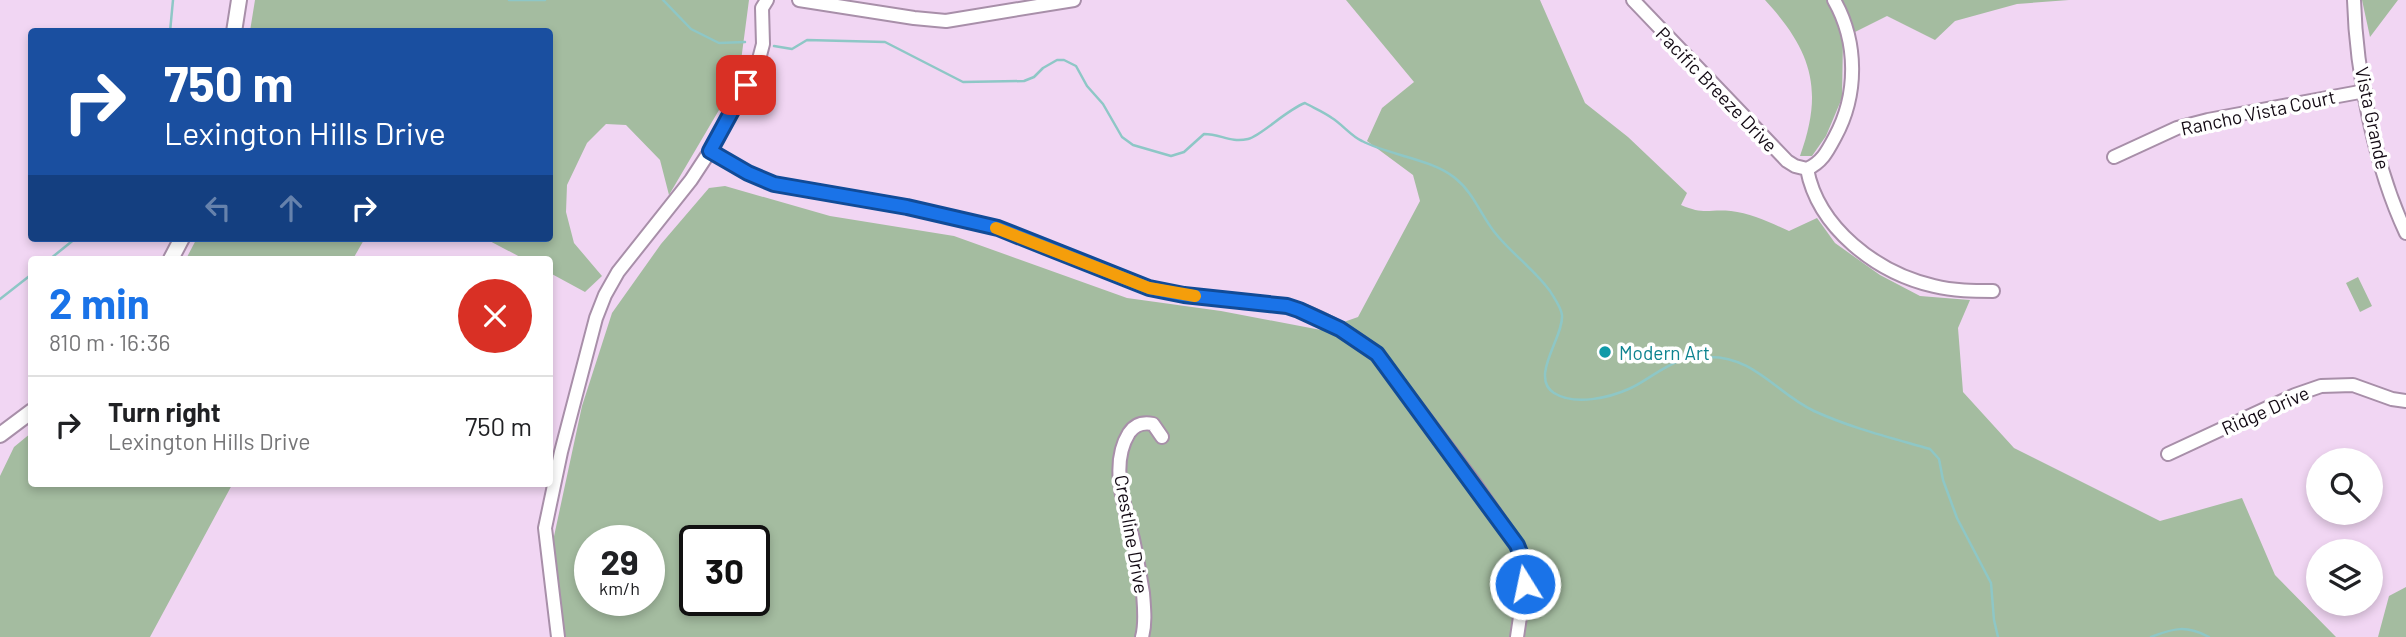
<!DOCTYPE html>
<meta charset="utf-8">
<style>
body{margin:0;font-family:Barlow,sans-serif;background:#f6f6f6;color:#202124;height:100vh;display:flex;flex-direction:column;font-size:26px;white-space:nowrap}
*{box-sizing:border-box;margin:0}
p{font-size:23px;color:#757577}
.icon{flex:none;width:38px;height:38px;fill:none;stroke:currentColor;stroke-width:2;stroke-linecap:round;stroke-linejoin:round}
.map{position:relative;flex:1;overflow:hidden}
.panel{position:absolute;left:28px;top:256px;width:525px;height:231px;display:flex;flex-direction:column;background:#fff;border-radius:7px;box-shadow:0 4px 10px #0003}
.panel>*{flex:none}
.top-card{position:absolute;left:28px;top:28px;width:525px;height:214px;border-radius:7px;box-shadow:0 4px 10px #0003;background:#1a4fa0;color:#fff;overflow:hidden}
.fabs{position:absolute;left:2306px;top:448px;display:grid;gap:14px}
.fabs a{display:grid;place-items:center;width:77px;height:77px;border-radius:50%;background:#fff;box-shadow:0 4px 10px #0003;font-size:35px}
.speed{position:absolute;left:574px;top:525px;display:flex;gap:14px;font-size:35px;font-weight:700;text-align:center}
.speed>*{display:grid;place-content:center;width:91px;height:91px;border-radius:50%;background:#fff;box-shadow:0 4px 10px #0003;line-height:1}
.speed small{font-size:18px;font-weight:400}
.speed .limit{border:4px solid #111;border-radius:10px;background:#fff;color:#111}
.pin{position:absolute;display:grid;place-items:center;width:60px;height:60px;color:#fff;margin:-30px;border-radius:14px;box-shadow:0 4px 10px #0006}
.me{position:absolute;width:77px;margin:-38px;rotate:350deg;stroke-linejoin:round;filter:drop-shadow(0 0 5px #0008)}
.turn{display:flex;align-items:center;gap:24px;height:147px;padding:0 21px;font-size:32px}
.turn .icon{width:91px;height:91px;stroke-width:2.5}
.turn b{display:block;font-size:49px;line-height:60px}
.lanes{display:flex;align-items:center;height:66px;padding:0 21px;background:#0003;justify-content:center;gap:35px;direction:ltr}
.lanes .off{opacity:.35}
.round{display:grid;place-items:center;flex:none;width:74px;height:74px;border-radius:37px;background:#f6f6f6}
.overview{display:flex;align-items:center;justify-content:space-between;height:119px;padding:0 21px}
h1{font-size:42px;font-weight:700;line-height:52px;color:#1a73e8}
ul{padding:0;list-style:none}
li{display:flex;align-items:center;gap:21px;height:98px;padding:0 21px;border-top:2px solid #e0e0e0}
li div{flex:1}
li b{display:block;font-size:26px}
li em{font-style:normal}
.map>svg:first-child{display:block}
</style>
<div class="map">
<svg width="2406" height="637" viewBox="0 0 2406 637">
<rect width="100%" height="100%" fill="#f1d6f3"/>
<path fill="#a4bca0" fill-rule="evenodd" d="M255,0H749L739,76L669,195L660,160L626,125L606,124L587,143L567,185L566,212L574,243L602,276L585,292L550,273V259H524L484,238H550V32L250,31Z
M1346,0H1540L1585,103L1628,137L1687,193L1681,205C1704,215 1708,209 1731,211C1751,213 1771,223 1789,231L1817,218L1835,243L1880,275L1920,296L1970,300L1958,328L1963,392L2014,448L2160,521L2242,498L2275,575L2336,637H563L553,541L582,406L612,313L661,244L709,188L725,186L830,216L954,236L1127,298L1221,311L1321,330L1358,317L1420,201L1413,175L1367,141L1382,108L1414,82ZM590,541H649V600H590ZM695,541H754V600H695Z
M1765,0H2069L2017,4L1955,21L1935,40L1887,16L1843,38L1842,98L1826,136L1812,156H1800C1824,90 1812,51 1765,0Z
M2362,0H2398L2370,37Z
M197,238H365L353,259H186Z
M2358,277L2372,306L2360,312L2346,283Z
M31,433L32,483H233L150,637H0V476L14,447Z
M2406,587V637H2378L2389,596Z"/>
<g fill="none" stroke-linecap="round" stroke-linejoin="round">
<path stroke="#8ec7c6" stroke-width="2.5" d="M509,0H545
M663,0L691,29L719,43L745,42
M170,32L173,0
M774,46L792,49L807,40L885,42L963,82L1024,81L1034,77L1043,68L1057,60H1064L1076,66L1087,86L1103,104L1122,137L1133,145L1171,156L1184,152L1204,134C1221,134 1230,143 1248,139C1261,136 1286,110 1305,103C1314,108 1324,112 1332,118C1343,125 1351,136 1362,141C1388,155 1432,159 1455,178C1474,193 1481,216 1496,234C1512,254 1534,269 1550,291C1554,298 1561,307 1562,315C1564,337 1529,377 1554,393C1575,406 1609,398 1631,388C1648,380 1663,366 1682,360C1690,358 1700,357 1708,357C1754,356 1776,393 1814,411C1851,428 1892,438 1930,449L1939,459L1943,480L1957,518L1991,583L1994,620L1998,637
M50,259L76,238
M0,299L32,274
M2151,637C2174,628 2186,625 2209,637"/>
<g stroke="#a88fa9" stroke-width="16">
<path id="minor" d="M799,0L914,18L946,21L1074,0
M1633,0L1787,161L1795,166L1807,169
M2354,0C2356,73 2375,167 2406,233
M710,151L748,173L774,184L907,207L998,228L1149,288L1184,295L1287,306C1320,315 1350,333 1377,354L1473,481L1517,545L1523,560L1525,584L1517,637
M2114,157L2177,128L2208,120L2365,91
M1807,169C1818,228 1877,273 1934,286C1954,291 1974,291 1993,291
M1807,169C1822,162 1827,152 1835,137C1858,95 1858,42 1834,0
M2168,454L2295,395L2321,386L2353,385L2392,399L2406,401
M558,637L545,528L561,452L596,318L605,295L618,272L691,180L710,151L758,63L763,44L762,8L767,0
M1142,637C1146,623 1144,607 1143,593C1140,576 1137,557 1133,539C1125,507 1109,465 1129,433C1135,424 1143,422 1153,424L1162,437"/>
</g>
<g stroke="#a88fa9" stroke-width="18">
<path id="major" d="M234,32L239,0
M171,259L182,238
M0,435L32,411"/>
</g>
<use href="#minor" stroke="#fff" stroke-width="12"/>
<use href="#major" stroke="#fff" stroke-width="14"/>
</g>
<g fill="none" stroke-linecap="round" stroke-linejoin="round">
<g stroke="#114b97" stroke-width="18">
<path id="route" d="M746,85L710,151L748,173L774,184L907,207L998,228L1149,288L1184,295L1287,306L1299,310L1340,329L1377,354L1517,545L1523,560L1525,584"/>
</g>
<use href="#route" stroke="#1a73e8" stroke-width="12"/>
<path stroke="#f59e0b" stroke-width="12" d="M996,228L1149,288L1195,296"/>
</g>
<circle fill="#0f9aa8" stroke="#fff" stroke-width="2.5" cx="1605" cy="352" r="7"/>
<g text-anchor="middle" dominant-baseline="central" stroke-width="7" stroke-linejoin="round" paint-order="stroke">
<g font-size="19" fill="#120913" stroke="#fff">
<text transform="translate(1717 89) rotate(46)">Pacific Breeze Drive</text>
<text transform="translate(2258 112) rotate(-12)">Rancho Vista Court</text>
<text transform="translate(2373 118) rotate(78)">Vista Grande</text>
<text transform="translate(2265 410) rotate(-24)">Ridge Drive</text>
<text transform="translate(1132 534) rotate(80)">Crestline Drive</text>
</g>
<g font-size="19" fill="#0d838f" stroke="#fff" text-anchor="start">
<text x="1619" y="352">Modern Art</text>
</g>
</g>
</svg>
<div class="fabs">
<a><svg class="icon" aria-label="search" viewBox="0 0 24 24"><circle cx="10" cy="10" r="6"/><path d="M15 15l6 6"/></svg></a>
<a><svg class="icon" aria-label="layers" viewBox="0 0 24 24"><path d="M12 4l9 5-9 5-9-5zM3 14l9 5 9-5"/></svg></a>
</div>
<div class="speed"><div>29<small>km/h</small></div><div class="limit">30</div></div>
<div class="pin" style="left:746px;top:85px;background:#d93025"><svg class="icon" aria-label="arrive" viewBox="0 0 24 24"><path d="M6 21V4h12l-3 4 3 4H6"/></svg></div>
<svg class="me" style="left:1525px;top:584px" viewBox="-20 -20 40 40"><circle r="17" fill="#1a73e8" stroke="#fff" stroke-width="3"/><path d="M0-11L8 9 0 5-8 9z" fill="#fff"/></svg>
<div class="top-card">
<div class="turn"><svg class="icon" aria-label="right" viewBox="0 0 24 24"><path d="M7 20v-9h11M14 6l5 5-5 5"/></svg><div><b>750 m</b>Lexington Hills Drive</div></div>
<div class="lanes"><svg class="icon off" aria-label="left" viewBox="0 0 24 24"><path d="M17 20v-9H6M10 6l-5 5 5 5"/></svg><svg class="icon off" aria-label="ahead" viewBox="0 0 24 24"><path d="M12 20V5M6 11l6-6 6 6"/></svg><svg class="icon" aria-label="right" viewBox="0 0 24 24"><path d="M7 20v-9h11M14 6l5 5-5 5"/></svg></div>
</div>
<section class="panel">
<div class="overview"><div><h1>2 min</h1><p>810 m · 16:36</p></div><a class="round" style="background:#d93025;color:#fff"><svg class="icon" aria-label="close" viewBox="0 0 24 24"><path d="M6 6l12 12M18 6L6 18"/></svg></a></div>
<ul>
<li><svg class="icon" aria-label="right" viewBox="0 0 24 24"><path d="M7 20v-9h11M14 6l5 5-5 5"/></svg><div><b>Turn right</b><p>Lexington Hills Drive</p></div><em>750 m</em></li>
</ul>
</section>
</div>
